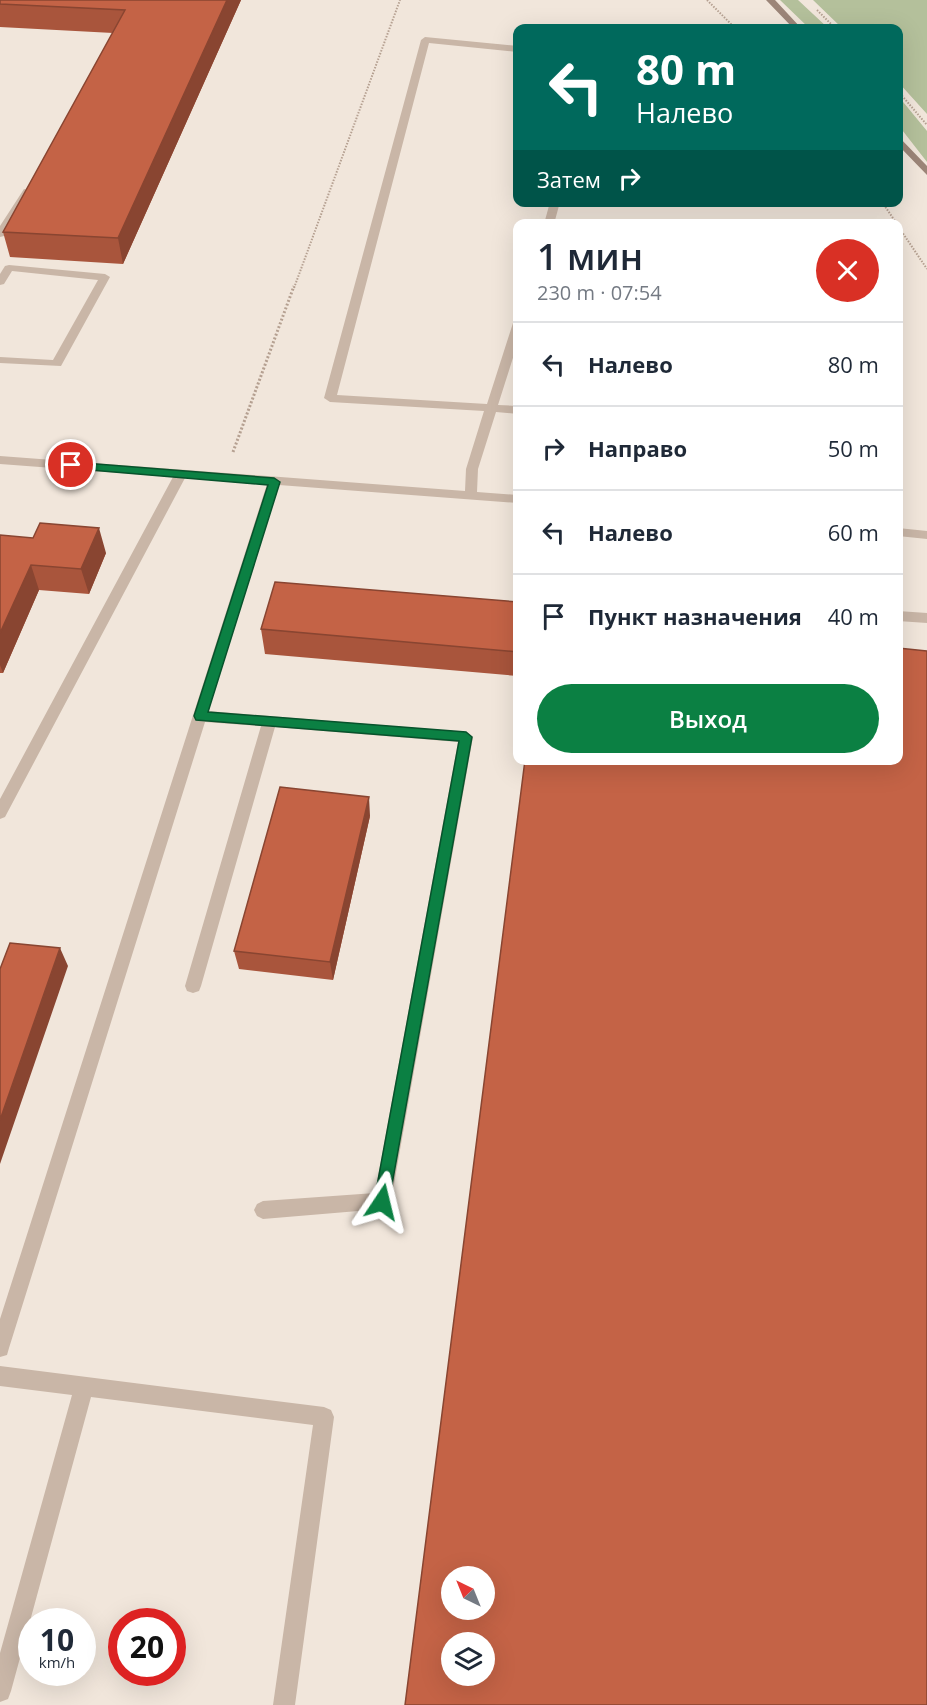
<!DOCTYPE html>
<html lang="ru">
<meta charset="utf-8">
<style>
body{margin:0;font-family:"Open Sans",sans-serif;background:#f2f2f3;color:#1f2937;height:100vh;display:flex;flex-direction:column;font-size:22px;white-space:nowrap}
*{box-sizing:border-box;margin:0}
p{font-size:20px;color:#747a83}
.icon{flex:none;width:33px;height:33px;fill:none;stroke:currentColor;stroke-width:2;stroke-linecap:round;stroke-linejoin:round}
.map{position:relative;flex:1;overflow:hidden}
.panel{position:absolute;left:513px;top:219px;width:390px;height:546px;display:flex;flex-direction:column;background:#fff;border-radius:12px;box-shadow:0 6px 24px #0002}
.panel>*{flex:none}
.top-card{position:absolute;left:513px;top:24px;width:390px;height:183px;border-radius:12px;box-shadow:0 6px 24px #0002;background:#00695c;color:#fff;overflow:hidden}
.needle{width:39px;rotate:317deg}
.buttons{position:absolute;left:441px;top:1566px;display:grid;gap:12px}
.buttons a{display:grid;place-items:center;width:54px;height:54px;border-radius:50%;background:#fff;box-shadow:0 6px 24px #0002;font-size:30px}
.speed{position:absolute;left:18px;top:1608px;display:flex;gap:12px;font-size:30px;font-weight:700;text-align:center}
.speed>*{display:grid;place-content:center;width:78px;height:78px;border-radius:50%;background:#fff;box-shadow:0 6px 24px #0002;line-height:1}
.speed small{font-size:15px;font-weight:400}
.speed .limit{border:9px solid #d22;background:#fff;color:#111}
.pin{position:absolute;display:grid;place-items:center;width:51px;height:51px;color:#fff;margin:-26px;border:3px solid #fff;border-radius:50%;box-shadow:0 2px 6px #0007}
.me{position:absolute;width:66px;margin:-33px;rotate:10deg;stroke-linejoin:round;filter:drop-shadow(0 0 4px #0008)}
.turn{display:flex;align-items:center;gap:21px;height:126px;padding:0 24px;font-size:27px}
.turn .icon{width:78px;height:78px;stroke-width:2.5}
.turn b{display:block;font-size:42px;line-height:51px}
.then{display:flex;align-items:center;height:57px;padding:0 24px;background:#0003;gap:12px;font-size:22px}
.round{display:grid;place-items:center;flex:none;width:63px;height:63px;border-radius:32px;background:#f2f2f3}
.head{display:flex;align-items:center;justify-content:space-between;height:102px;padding:0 24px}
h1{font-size:36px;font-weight:600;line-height:45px}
.primary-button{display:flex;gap:12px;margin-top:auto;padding:12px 24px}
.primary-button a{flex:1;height:69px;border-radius:36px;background:#0b8043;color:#fff;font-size:24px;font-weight:600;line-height:69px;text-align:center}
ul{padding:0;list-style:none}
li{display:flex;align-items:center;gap:18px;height:84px;padding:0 24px;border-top:2px solid #e0e1e3}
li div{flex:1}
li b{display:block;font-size:22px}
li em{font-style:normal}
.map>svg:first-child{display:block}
</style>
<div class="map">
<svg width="927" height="1705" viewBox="0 0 927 1705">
<rect width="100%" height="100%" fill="#f1e6db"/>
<path fill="#b4c09b" d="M780,0H798L828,28H809Z
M813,0H927V114L899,83L898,28H842Z
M899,97L927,131V162L899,126Z"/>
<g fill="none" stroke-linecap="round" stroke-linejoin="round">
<path stroke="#b5a091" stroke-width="2" stroke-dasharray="1.5 1.5" stroke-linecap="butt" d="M707,0L735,28
M817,10L835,28
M898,91L927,125
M882,202L897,224
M898,226L927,269
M294,288L400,0"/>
<path stroke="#b5a091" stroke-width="3" stroke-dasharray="2 2" stroke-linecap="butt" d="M233,452L294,286"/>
<path fill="#c9b6a7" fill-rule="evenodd" d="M425,37L518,46V52L429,43L337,395L487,404L513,323L518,320V342L498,405L518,406V414L496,412L478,469L477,492L518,495V503L279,485L208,711L466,732L473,737L391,1201L388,1207L382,1209L263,1219L257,1216L254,1210L257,1204L263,1201L375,1193L458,742L275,727L201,986L199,991L193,993L187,991L185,986L261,726L205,722L9,1348L7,1355L0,1357V1319L267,484L185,478L5,817L0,819V799L173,477L0,464V456L465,491L466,469L484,411L330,402L324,398L421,40Z
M24,189L32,191L4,236L0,237V226Z
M550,202H560L554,224H544Z
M9,265L105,274L110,277L61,366L0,363V357L53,360L98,280L12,271L4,284L0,285V274L5,266Z
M898,528L927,531V539L898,536Z
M898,611L927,613V623L898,621Z
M0,1366L324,1407L331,1410L334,1417L295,1705H273L313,1425L91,1397L11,1691L8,1699L0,1702V1653L72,1395L0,1386Z"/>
<path fill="#9c8578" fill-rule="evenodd" d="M766,0H775L801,28H793Z
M898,136L927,166V175L898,145Z"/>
</g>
<path fill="#a9553c" d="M0,0H241L123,264L10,257L3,232L113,33L0,27Z
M0,535L106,553L89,594L39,590L3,673H0Z
M518,602V676L265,654L261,629Z
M370,816L333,980L239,969L234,951Z"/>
<path fill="#894531" d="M227,0H241L123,264L118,238Z
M99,528L106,553L89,594L81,569Z
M31,565L39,590L3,673L0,665V633Z
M369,797L370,816L333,980L330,962Z
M60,948L68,966L0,1164V1120Z"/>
<path fill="#c46346" stroke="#894531" stroke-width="1.5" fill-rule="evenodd" d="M0,0H227L118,238L3,232L125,10L0,4Z
M40,523L99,528L81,569L31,565L0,633V535L33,538Z
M275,582L518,602V652L261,629Z
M898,648L927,651V1705H405L525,760H898ZM452,1576H484V1610H452ZM452,1642H484V1676H452Z
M280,787L369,797L330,962L234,951Z
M10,943L60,948L0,1120V969Z"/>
<path fill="#0b8043" stroke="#07532c" stroke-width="1.5" d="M71,462L274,478L280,482L208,712L466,732L472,737L388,1207L382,1209L376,1207L374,1202L459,741L196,720L194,716L268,485L67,468L66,465Z"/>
</svg>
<div class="buttons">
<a><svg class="needle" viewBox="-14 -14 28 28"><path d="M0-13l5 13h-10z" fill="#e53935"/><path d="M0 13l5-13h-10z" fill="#747a83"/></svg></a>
<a><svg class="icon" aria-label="layers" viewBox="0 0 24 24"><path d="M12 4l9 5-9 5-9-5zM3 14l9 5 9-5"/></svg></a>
</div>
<div class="speed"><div>10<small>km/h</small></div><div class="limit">20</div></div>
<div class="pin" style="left:71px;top:465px;background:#d93025"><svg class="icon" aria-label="arrive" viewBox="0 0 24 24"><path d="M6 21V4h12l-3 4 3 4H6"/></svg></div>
<svg class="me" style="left:382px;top:1202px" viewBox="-20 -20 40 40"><path d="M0-17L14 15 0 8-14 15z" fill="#0b8043" stroke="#fff" stroke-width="4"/></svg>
<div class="top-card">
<div class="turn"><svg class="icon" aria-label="left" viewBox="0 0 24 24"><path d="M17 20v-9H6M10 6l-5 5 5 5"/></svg><div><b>80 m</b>Налево</div></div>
<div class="then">Затем<svg class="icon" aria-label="right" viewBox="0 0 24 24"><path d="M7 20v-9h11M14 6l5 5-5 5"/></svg></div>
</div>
<section class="panel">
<div class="head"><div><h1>1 мин</h1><p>230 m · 07:54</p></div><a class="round" style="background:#d93025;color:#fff"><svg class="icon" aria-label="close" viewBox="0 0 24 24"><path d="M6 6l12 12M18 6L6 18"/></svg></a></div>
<ul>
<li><svg class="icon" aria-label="left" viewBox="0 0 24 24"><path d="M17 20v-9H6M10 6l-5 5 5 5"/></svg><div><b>Налево</b></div><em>80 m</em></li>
<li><svg class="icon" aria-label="right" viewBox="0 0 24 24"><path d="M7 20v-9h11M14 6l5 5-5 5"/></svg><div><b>Направо</b></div><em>50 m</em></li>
<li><svg class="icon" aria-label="left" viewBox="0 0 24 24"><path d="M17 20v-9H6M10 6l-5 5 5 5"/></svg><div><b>Налево</b></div><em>60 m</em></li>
<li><svg class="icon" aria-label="arrive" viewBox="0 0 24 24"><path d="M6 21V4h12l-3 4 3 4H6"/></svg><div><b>Пункт назначения</b></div><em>40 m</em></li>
</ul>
<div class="primary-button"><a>Выход</a></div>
</section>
</div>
